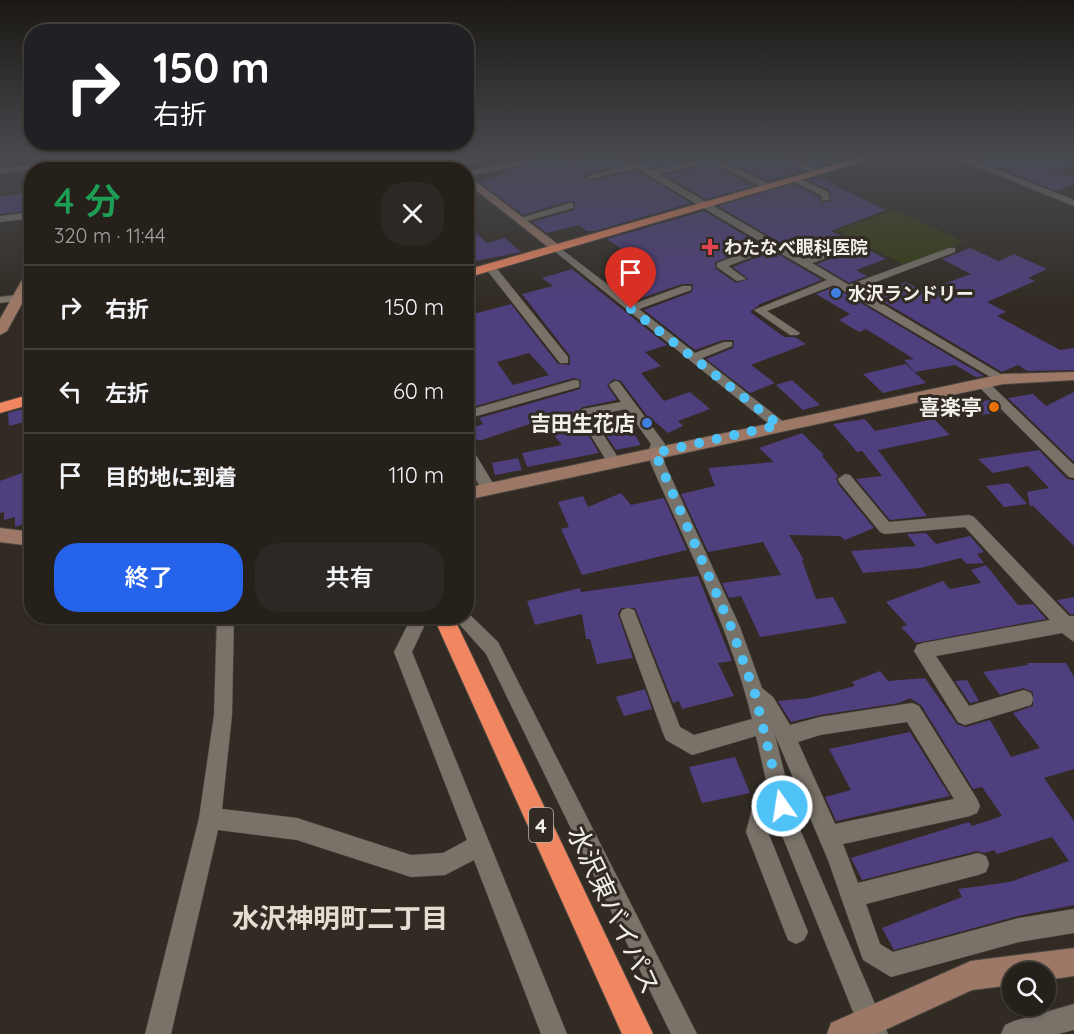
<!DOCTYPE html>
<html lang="ja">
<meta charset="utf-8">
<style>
body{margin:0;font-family:Quicksand,"Noto Sans JP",sans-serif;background:#2d2823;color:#f1f3f6;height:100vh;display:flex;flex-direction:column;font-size:22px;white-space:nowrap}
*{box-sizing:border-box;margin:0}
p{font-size:20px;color:#a3a3a2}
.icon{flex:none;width:33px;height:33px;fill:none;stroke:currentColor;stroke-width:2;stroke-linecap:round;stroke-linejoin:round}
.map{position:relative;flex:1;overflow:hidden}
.drawer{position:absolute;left:24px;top:162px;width:450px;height:462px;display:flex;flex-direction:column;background:#25201a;border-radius:24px;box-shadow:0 2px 4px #0004,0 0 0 2px #423e39}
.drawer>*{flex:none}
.guide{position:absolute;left:24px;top:24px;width:450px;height:126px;border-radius:24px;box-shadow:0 2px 4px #0004,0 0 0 2px #423e39;background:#202124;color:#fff;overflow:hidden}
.buttons{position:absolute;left:1002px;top:962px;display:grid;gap:12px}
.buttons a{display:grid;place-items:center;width:54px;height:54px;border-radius:50%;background:#25201a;box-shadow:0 2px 4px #0004,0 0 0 2px #423e39;font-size:30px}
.pin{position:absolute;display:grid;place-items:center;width:51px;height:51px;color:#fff;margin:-62px -26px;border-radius:50% 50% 50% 0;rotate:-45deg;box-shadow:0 0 6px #0007}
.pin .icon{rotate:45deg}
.me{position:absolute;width:66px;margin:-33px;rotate:347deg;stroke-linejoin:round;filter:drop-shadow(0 0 4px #0008)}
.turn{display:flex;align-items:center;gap:21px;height:126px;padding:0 30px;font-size:27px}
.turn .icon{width:78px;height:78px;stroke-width:2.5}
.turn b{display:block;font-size:42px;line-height:51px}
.round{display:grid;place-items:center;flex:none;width:63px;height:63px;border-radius:24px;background:#2d2823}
.head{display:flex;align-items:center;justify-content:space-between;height:102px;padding:0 30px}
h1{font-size:36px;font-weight:600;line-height:45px;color:#1e9e55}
.button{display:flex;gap:12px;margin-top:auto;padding:12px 30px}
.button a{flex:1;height:69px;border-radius:24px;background:#2563eb;color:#fff;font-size:24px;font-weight:600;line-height:69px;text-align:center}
.button a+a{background:#2d2823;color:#f1f3f6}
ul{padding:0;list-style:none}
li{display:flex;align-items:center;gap:18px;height:84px;padding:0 30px;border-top:2px solid #423e39}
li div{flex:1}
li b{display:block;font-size:22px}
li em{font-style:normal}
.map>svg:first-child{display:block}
</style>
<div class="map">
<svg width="1074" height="1034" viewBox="0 0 1074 1034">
<rect width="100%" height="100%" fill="#312b23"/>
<path fill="#343d10" d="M895,210L964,242L905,265L837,230Z"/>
<path fill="#4f3f7e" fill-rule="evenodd" d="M529,158H563V162L569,164L581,158H619L625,163L585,175L584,178L591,181L636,170L691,203L595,231H587L579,225L547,233L532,222L574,210L575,203L569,201L523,215L480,182L507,173L504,171L529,165L532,160Z
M636,158H782L804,171L769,181L722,160L717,163L719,168L754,186L706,199L664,175L697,167V159L652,168Z
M800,158H837V162L817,167Z
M975,158H1074V164L1053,171L1074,178V184L1056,191Z
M818,177L885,210L831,231L886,259L856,270L867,276L849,283L817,264L843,254L857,257V249L845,243L805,257L718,206L793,184L819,197L822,203L831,201L829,190L808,180Z
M32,192V210L0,214V197Z
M704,211L761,245L715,262L716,269L736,283L748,279L733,267L773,251L822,280L760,304L750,312L784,337H795L806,344L751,365L775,383L750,393L706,359L733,348L734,340H723L695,350L644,310L692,292L693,284H682L633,301L631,299L647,294L607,265L632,256L607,239Z
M466,224L487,243L505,238L521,252L466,263Z
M970,248L999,261L1014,254L1047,269L1028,278L1035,281L987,302L1006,312L997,316L1060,350L1074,348V370L1027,371L1018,365L1002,372L862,289L879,283L889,289L906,282L924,291L971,274L942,259Z
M572,269L667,345L645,352L661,366L641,373L664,401L690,392L710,409L678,421L683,426L668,433L653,420L651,421L621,381L614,379L607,385L617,400L583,407L575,413L599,453L527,467L522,453L562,445L541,420L482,440H477L468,429L483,424L479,418L580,389L581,380L574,378L472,407L466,398V316L511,304L558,364L570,365V356L522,294L553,286L542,278ZM529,353L549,375L513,385L497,362Z
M834,287L984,376L976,377L955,365L915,372L904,360L914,359L866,329L859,332L839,320L850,314L816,294Z
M906,364L926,383L883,393L863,374Z
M792,380L820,405L803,410L776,385Z
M1074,392V462L1008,398L1033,394L1046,406Z
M989,400L1001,412L981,415L969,403Z
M23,409L24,422L9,426L8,413Z
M625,411L636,428L632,430L641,445L616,450L595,418Z
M865,419L875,431L934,419L950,435L878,450L927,516L890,520L856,479L882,476L862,451L857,452L833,424Z
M802,433L824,455L822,456L838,476L836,478L838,484L874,528L845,540L840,536L789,535L804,560H802L816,599L833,597L847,623L760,637L741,596L729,598L722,583L781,575L763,542L708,552L681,494L715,486L708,468L774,462L759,448Z
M1039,450L1067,479L1074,480V546L1033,506H1030L1027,492L1049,488L1028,466L993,473L978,459Z
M518,458L522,470L495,475L492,463Z
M22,473L30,522L15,527V517L4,520V512L0,513V481Z
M1009,483L1027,504L1004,507L986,486Z
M621,493L631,505L664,498L687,550L582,575L561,529L569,527L558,502L583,496L588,507Z
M926,533L936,544L970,536L984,552L977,554L984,563L967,564L961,558L920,568L863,573L851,551L916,546L907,534Z
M986,565L1018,605L1033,604L1046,619L916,643L901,627L907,625L886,602L943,581L950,589L981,583L971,570Z
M698,576L732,661L718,663L734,696L682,709L679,701L673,703L635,608H621L618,614L633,658L597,664L590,639H586L582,614L535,625L527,601L580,588L581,592Z
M1074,597V614H1070L1057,600Z
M1027,663H1066L1074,677V769L1044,778L1074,821V905L1018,916L894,950L882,928L962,897L958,889L1010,882L1069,861L1052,837L997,854L994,850L984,853L977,851L862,880L851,858L969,822L972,826L1002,816L982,787L973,789L921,705L910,698L899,703L820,715L791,722L778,701L809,698L855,686L852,682L880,671L888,681L925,678L957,724L966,727L990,720L1011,757L1040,748L1013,713L1033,706V692L1023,688L1000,695L983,672L1028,665Z
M967,680L979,701L970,703L955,681Z
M645,689L652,709L624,716L616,697Z
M910,732L950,796L836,821L825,797L851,790L829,749Z
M735,757L750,793L702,803L689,767Z"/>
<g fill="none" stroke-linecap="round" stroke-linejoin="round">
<g stroke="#4d4841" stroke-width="1">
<path id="street" d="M107,158H124L74,170H56Z
M147,158H155L163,170H155Z
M264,158H272L281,170H273Z
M304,158H312L323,170H314Z
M371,158H386L342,170H325Z
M479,158H495L453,168L449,166Z
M566,158H579L568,162L564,160Z
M621,158H631L652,170L696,161V165L658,174L805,259L844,245L856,251V255L843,252L812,263L849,285L949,248H955V252L857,289L1009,379L1007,382H999L834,285L767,311L800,333L798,335H790L754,310L827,280L773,249L728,266L746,279L737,281L717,267V263L766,245L636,168L590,179L586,177L630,164Z
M784,158H795L823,173L816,175Z
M956,158H968L1074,200V206Z
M526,159L530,161L529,163L466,177V172Z
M59,162H62V166L0,173V169Z
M723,162L772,185L773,187L766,189L720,166L719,164Z
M793,178H799L828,192L830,199L823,201L821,195L793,182Z
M570,203L573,204V208L520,223L515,220Z
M32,212V218L0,222V216Z
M556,245L633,304L683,286H691V290L639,309L695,353L724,342H732V346L702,358L784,422L786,425L784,428H774L553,250V246Z
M486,265H494L568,357V363H560L486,269Z
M32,293V299L0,303V297Z
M982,379L986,380L1074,465V478L1069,477L978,386L976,383Z
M575,380L579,381V387L466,419V411Z
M615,381L619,382L665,444L662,452L665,464L740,627L762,688L773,697L790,725L820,717L912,703L919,706L977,799L980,806L977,813L970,816L843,844L858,883L978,853L986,856L989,864L986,872L978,875L866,904L880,944L893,952L1019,918L1074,909V933L1019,942L891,977L863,960L828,860L775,735L796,820L888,1034H862L775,818L769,819L768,832L808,932L804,940L796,944L788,940L746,832L753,805L770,798L756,736L692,755L666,740L663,733L620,615L622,610L628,608L634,610L636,615L680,727L694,735L752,719C731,630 687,547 651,464L648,452L651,444L626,409L591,416L621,462L619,465H609L577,413L583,409L621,402L609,385ZM907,722L954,799L835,824L798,742L820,735Z
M466,445L471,447L494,485L496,489L494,493H484L466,463Z
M845,474L850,475L889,522L969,515L974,517L1069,616H1074V642L1062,633L936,656L969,706L1024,690L1031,693L1033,699L1031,705L965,725L958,722L914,651L917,645L923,643L1050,620L965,527L885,534L880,532L840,483L838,479Z
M466,611L498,642L697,1034H671L486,654L452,616H466Z
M217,616H234L232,715L222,809L297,818L411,855L443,853L467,840L394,652L412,616H429L412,652L567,1034H541L474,860L445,875L411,877L297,840L218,830L171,1034H145L199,818L214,715Z
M1074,1004V1030L1058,1034H1001L1005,1025L1014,1021Z"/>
</g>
<g stroke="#4d4841" stroke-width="2">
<path id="secondary" d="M56,158H66L63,170H53Z
M439,158H450L462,170H452Z
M466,174L560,246V250H552L466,182Z
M32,269V285L7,331L0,335V319L26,273Z
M1074,372V380L1003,384L466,500V488L1003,374Z
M0,528L32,532V546L0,542Z
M1074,948V976L1046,980V972H1012V985L972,990L876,1034H827L831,1023L971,961Z"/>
</g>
<g stroke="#4d4841" stroke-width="2">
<path id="highway" d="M183,158H193L200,170H191Z
M859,158H875L466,278V270Z
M32,394V404L0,413V403Z
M433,616H453L653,1034H622Z"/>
</g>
<use href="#street" fill="#797268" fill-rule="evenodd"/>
<use href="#secondary" fill="#9d7866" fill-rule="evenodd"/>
<use href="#highway" fill="#f18761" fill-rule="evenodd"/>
</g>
<linearGradient id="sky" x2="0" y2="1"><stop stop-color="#1b1813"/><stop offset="0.52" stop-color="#484a50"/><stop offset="1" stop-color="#484a50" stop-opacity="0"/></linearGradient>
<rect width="1074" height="303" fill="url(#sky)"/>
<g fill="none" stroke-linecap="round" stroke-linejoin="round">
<path stroke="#4fc3f7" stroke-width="10" stroke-dasharray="0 18" d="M631,309L779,425L655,453L731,627L755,694L782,806"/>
</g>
<path fill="#e0444e" stroke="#312b23" stroke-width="2" d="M707 238h6v6h6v6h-6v6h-6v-6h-6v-6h6z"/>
<g fill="#3f7fe0" stroke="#312b23" stroke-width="2">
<circle cx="836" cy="293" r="6"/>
<circle cx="647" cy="423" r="6"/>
</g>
<circle fill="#e8710a" stroke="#312b23" stroke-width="2" cx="994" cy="407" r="6"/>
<g text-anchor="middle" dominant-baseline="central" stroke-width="6" stroke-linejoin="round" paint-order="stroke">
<g font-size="18" font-weight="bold" fill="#f2eee8" stroke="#312b23" text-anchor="start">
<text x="724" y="247">わたなべ眼科医院</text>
<text x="848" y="293">水沢ランドリー</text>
</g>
<rect fill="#312b23" stroke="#b8b4ad" stroke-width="1.5" x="529" y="808" width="24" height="34" rx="4.5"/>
<g font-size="20" font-weight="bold" fill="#f2eee8">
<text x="541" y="825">4</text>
</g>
<g font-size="21" font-weight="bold" fill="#f2eee8" stroke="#312b23" text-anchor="end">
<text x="982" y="407">喜楽亭</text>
<text x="635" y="423">吉田生花店</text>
</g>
<g font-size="26" fill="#f2eee8" stroke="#312b23">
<text transform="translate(614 910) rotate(65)">水沢東バイパス</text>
</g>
<g font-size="27" font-weight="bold" fill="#e5ddd2" stroke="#312b23">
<text x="340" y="918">水沢神明町二丁目</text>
</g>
</g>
</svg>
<div class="buttons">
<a><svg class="icon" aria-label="search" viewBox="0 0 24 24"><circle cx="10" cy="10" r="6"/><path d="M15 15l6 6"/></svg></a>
</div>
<div class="pin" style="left:631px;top:309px;background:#d93025"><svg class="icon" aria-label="arrive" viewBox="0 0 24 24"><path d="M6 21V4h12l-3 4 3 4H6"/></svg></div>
<svg class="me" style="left:782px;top:806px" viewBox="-20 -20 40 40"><circle r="17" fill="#4fc3f7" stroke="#fff" stroke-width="3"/><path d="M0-11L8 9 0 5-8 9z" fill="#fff"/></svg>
<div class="guide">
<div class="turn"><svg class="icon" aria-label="right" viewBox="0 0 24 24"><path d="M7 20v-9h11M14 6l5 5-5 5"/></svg><div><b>150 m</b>右折</div></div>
</div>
<section class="drawer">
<div class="head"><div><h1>4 分</h1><p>320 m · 11:44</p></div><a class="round"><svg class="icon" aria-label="close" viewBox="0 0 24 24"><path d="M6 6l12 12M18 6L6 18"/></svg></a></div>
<ul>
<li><svg class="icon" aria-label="right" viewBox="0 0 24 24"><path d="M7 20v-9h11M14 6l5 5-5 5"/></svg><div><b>右折</b></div><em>150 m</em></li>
<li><svg class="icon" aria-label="left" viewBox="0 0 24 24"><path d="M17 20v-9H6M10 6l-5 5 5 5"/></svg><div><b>左折</b></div><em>60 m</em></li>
<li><svg class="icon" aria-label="arrive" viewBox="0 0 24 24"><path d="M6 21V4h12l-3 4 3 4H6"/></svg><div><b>目的地に到着</b></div><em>110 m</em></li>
</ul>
<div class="button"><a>終了</a><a>共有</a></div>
</section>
</div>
